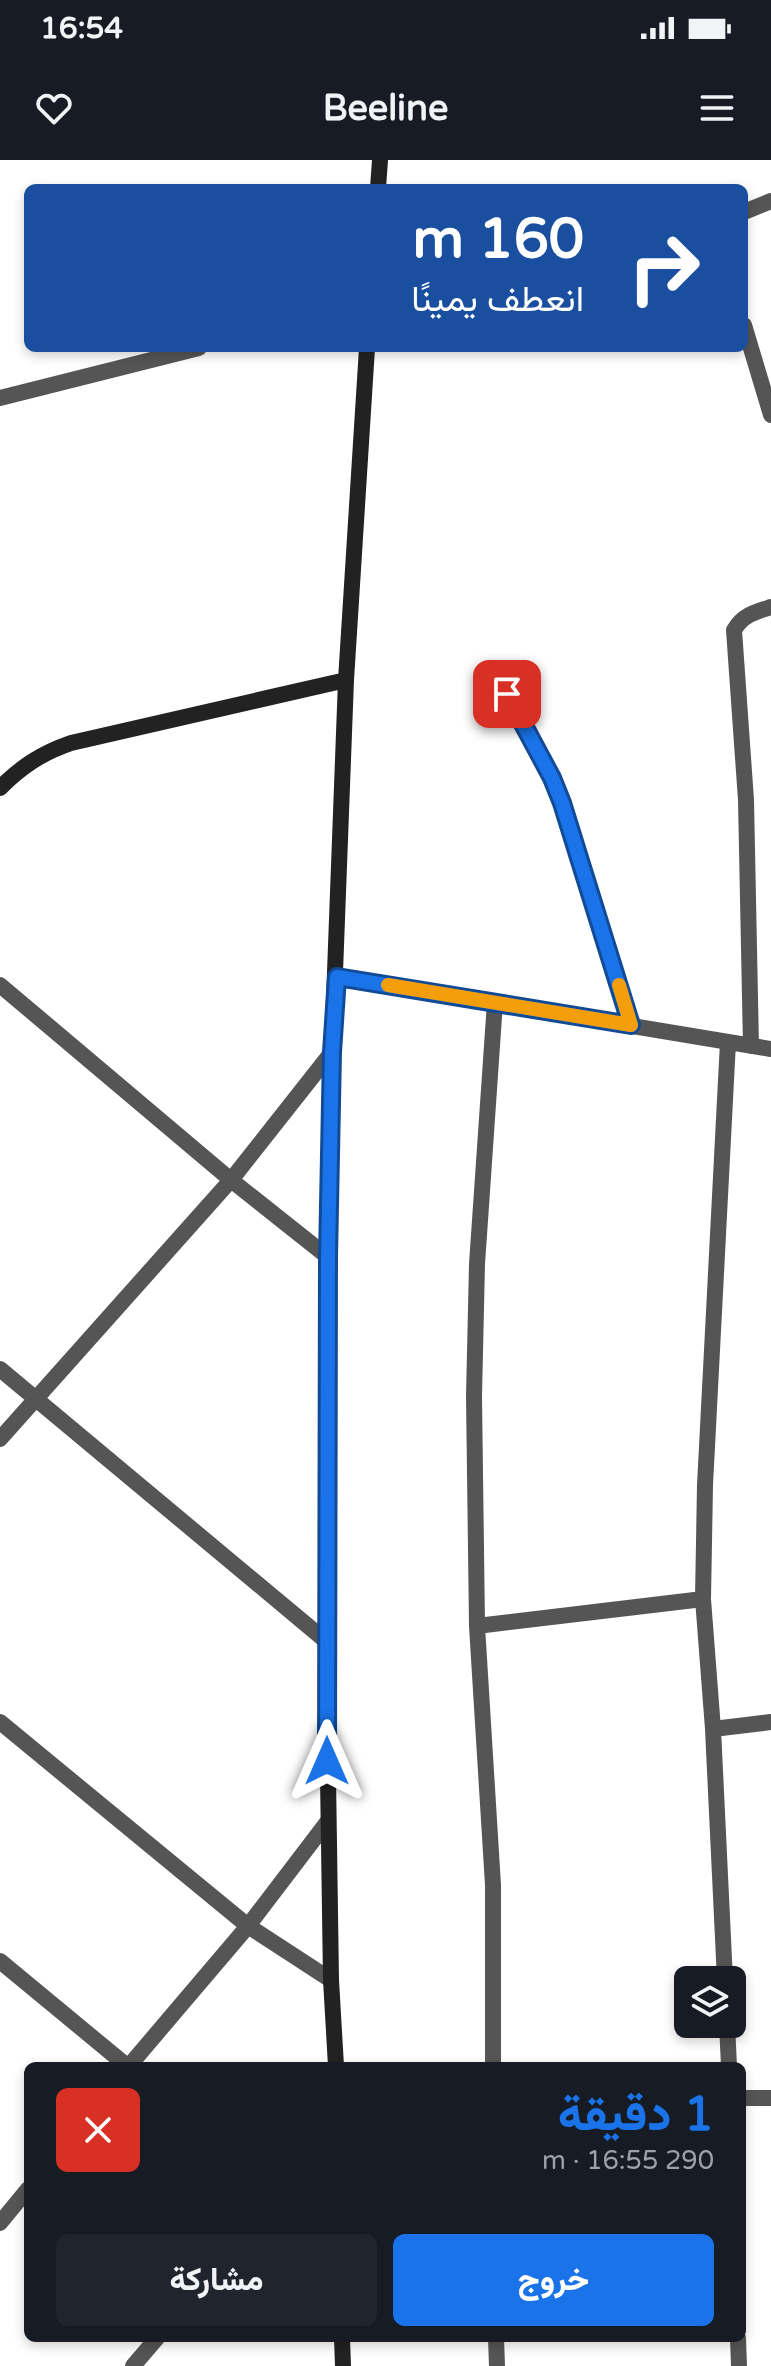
<!DOCTYPE html>
<html lang="ar">
<meta charset="utf-8">
<style>
body{margin:0;font-family:"Varela Round",Vazirmatn,sans-serif;background:#20242c;color:#f1f3f6;direction:rtl;height:100vh;display:flex;flex-direction:column;font-size:30px;white-space:nowrap}
*{box-sizing:border-box;margin:0}
p{font-size:26px;color:#9ea1a6}
.icon{flex:none;width:44px;height:44px;fill:none;stroke:currentColor;stroke-width:2;stroke-linecap:round;stroke-linejoin:round}
.map{position:relative;flex:1;overflow:hidden;direction:ltr}
.sheet{position:absolute;left:24px;top:1902px;width:722px;height:280px;display:flex;flex-direction:column;background:#171b24;border-radius:12px;box-shadow:0 4px 12px #0003;direction:rtl}
.sheet>*{flex:none}
.top-card{position:absolute;left:24px;top:24px;width:724px;height:168px;border-radius:12px;box-shadow:0 4px 12px #0003;direction:rtl;background:#1a4fa0;color:#fff;overflow:hidden}
.controls{position:absolute;left:674px;top:1806px;display:grid;gap:16px}
.controls a{display:grid;place-items:center;width:72px;height:72px;border-radius:12px;background:#171b24;box-shadow:0 4px 12px #0003;font-size:40px}
.pin{position:absolute;display:grid;place-items:center;width:68px;height:68px;color:#fff;margin:-34px;border-radius:16px;box-shadow:0 4px 12px #0006}
.me{position:absolute;width:88px;margin:-44px;rotate:0deg;stroke-linejoin:round;filter:drop-shadow(0 0 6px #0008)}
.turn{display:flex;align-items:center;gap:28px;height:168px;padding:0 32px;font-size:36px}
.turn .icon{width:104px;height:104px;stroke-width:2.5}
.turn b{display:block;font-size:56px;line-height:68px}
.round{display:grid;place-items:center;flex:none;width:84px;height:84px;border-radius:12px;background:#20242c}
.head{display:flex;align-items:center;justify-content:space-between;height:136px;padding:0 32px}
h1{font-size:48px;font-weight:800;line-height:60px;color:#1a73e8}
.button{display:flex;gap:16px;margin-top:auto;padding:16px 32px}
.button a{flex:1;height:92px;border-radius:12px;background:#1a73e8;color:#fff;font-size:32px;font-weight:800;line-height:92px;text-align:center}
.button a+a{background:#20242c;color:#f1f3f6}
.status{display:flex;justify-content:space-between;align-items:center;height:56px;padding:0 40px;background:#171b24;direction:ltr}
.status svg{height:22px;fill:currentColor}
header{display:flex;justify-content:space-between;align-items:center;height:104px;padding:0 32px;background:#171b24;font-size:36px;font-weight:800}
.map>svg:first-child{display:block}
</style>
<div class="status"><b>16:54</b><svg viewBox="0 0 49 12"><path d="M0 12V9h3v3zM5 12V6h3v6zM10 12V3h3v9zM15 12V0h3v12zM26 1h20v11H26zM47 4h2v5h-2z"/></svg></div>
<header><svg class="icon" aria-label="menu" viewBox="0 0 24 24"><path d="M4 6h16M4 12h16M4 18h16"/></svg>Beeline<svg class="icon" aria-label="heart" viewBox="0 0 24 24"><path d="M12 20l-8-8c-3-5 5-10 8-4 3-6 11-1 8 4z"/></svg></header>
<div class="map">
<svg width="771" height="2206" viewBox="0 0 771 2206">
<rect width="100%" height="100%" fill="#fff"/>
<g fill="none" stroke-linecap="round" stroke-linejoin="round">
<path stroke="#555" stroke-width="16" d="M744,52L771,41
M744,165L771,255
M0,238L199,188
M507,534L552,618L562,643L631,865
M337,817L771,889
M0,825L231,1020L328,1097
M751,886L746,640L734,470C743,455 755,452 771,447
M0,1209L326,1481
M0,1279L231,1020L332,892
M477,1466L703,1439
M0,1562L248,1766L331,1820
M713,1569L771,1562
M0,1801L127,1906
M725,1820L713,1569L703,1439L705,1325L728,882
M727,1864L729,1906
M129,1906L248,1766L328,1661
M493,1906V1725L477,1466L474,1236L477,1104L495,842
M742,1938H771
M0,2063L28,2029
M496,2178L497,2206
M738,2178L739,2206
M133,2206L157,2178"/>
<path stroke="#222" stroke-width="16" d="M378,28L380,0
M0,628C22,606 42,593 71,583L346,520
M336,1906L331,1820L326,1481L328,1097L332,892L346,520L367,188
M342,2178L343,2206"/>
</g>
<g fill="none" stroke-linecap="round" stroke-linejoin="round">
<g stroke="#114b97" stroke-width="20">
<path id="route" d="M327,1601L328,1097L332,892L337,817L631,865L562,643L552,618L507,534"/>
</g>
<use href="#route" stroke="#1a73e8" stroke-width="14"/>
<path stroke="#f59e0b" stroke-width="14" d="M388,825L631,865L619,825"/>
</g>
</svg>
<div class="controls">
<a><svg class="icon" aria-label="layers" viewBox="0 0 24 24"><path d="M12 4l9 5-9 5-9-5zM3 14l9 5 9-5"/></svg></a>
</div>
<div class="pin" style="left:507px;top:534px;background:#d93025"><svg class="icon" aria-label="arrive" viewBox="0 0 24 24"><path d="M6 21V4h12l-3 4 3 4H6"/></svg></div>
<svg class="me" style="left:327px;top:1601px" viewBox="-20 -20 40 40"><path d="M0-17L14 15 0 8-14 15z" fill="#1a73e8" stroke="#fff" stroke-width="4"/></svg>
<div class="top-card">
<div class="turn"><svg class="icon" aria-label="right" viewBox="0 0 24 24"><path d="M7 20v-9h11M14 6l5 5-5 5"/></svg><div><b>160 m</b>انعطف يمينًا</div></div>
</div>
<section class="sheet">
<div class="head"><div><h1>1 دقيقة</h1><p>290 m · 16:55</p></div><a class="round" style="background:#d93025;color:#fff"><svg class="icon" aria-label="close" viewBox="0 0 24 24"><path d="M6 6l12 12M18 6L6 18"/></svg></a></div>
<div class="button"><a>خروج</a><a>مشاركة</a></div>
</section>
</div>
